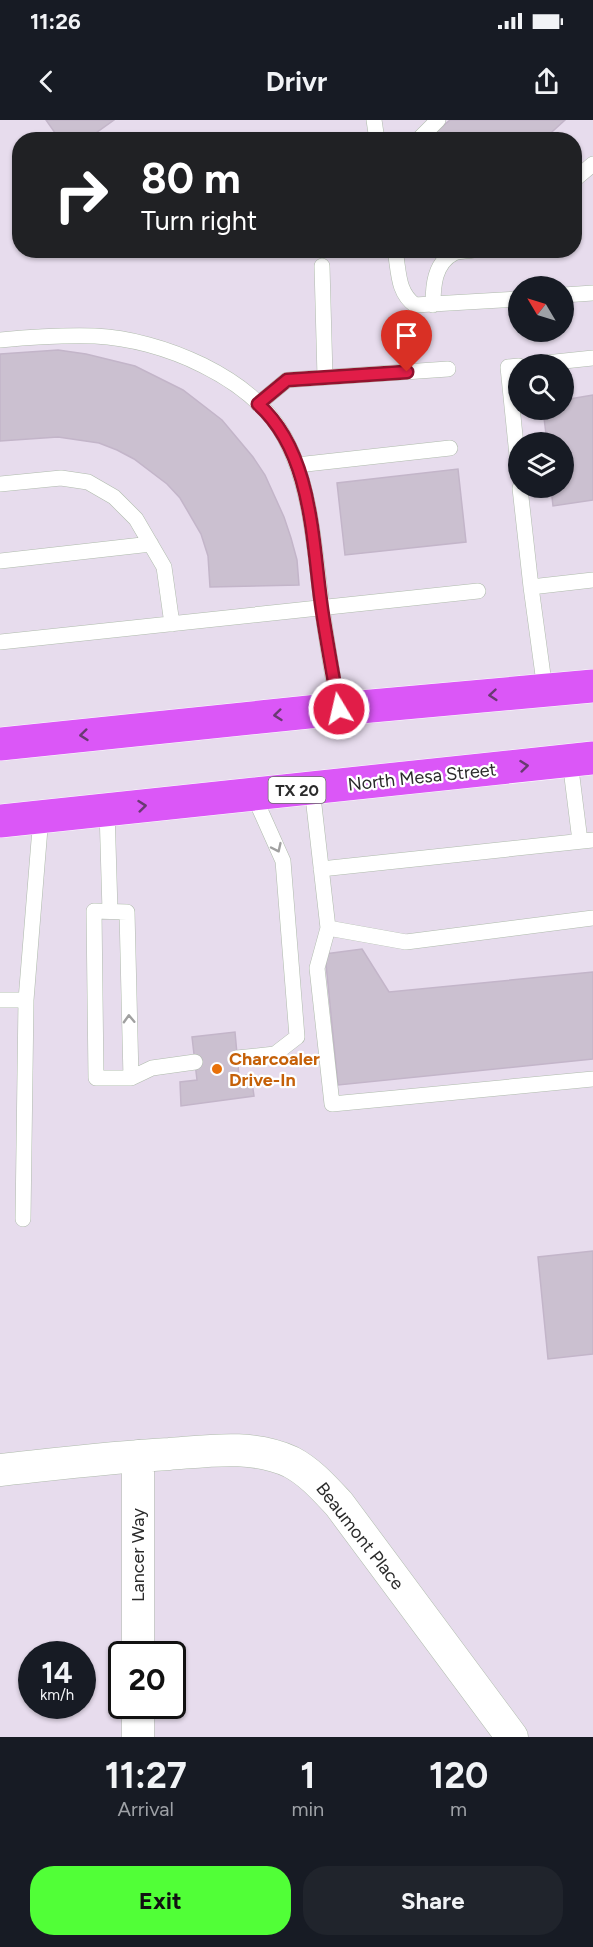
<!DOCTYPE html>
<style>
body{margin:0;font-family:Figtree,sans-serif;background:#20242c;color:#f1f3f6;height:100vh;display:flex;flex-direction:column;font-size:22px;white-space:nowrap}
*{box-sizing:border-box;margin:0}
p{font-size:20px;color:#9ea1a6}
.icon{flex:none;width:33px;height:33px;fill:none;stroke:currentColor;stroke-width:2;stroke-linecap:round;stroke-linejoin:round}
.map{position:relative;height:1617px;overflow:hidden}
.panel{display:flex;flex-direction:column;background:#171b24;flex:1}
.panel>*{flex:none}
.top-card{position:absolute;left:12px;top:12px;width:570px;height:126px;border-radius:24px;box-shadow:0 2px 4px #0004;background:#202124;color:#fff;overflow:hidden}
.needle{width:39px;rotate:308deg}
.controls{position:absolute;left:508px;top:156px;display:grid;gap:12px}
.controls a{display:grid;place-items:center;width:66px;height:66px;border-radius:50%;background:#171b24;box-shadow:0 2px 4px #0004;font-size:30px}
.speed{position:absolute;left:18px;top:1521px;display:flex;gap:12px;font-size:30px;font-weight:700;text-align:center}
.speed>*{display:grid;place-content:center;width:78px;height:78px;border-radius:50%;background:#171b24;box-shadow:0 2px 4px #0004;line-height:1}
.speed small{font-size:15px;font-weight:400}
.speed .limit{border:3px solid #111;border-radius:9px;background:#fff;color:#111}
.pin{position:absolute;display:grid;place-items:center;width:51px;height:51px;color:#fff;margin:-62px -26px;border-radius:50% 50% 50% 0;rotate:-45deg;box-shadow:0 0 6px #0007}
.pin .icon{rotate:45deg}
.me{position:absolute;width:66px;margin:-33px;rotate:351deg;stroke-linejoin:round;filter:drop-shadow(0 0 4px #0008)}
.turn{display:flex;align-items:center;gap:21px;height:126px;padding:0 30px;font-size:27px}
.turn .icon{width:78px;height:78px;stroke-width:2.5}
.turn b{display:block;font-size:42px;line-height:51px}
.eta{display:flex;justify-content:space-evenly;align-items:center;height:102px;text-align:center}
.eta b{font-size:36px;font-weight:700;line-height:42px}
.button{display:flex;gap:12px;margin-top:auto;padding:12px 30px}
.button a{flex:1;height:69px;border-radius:24px;background:#51ff37;color:#111;font-size:24px;font-weight:700;line-height:69px;text-align:center}
.button a+a{background:#20242c;color:#f1f3f6}
.status{display:flex;justify-content:space-between;align-items:center;height:42px;padding:0 30px;background:#171b24;direction:ltr}
.status svg{height:16px;fill:currentColor}
header{display:flex;justify-content:space-between;align-items:center;height:78px;padding:0 30px;background:#171b24;font-size:27px;font-weight:700}
.map>svg:first-child{display:block}
</style>
<div class="status"><b>11:26</b><svg viewBox="0 0 49 12"><path d="M0 12V9h3v3zM5 12V6h3v6zM10 12V3h3v9zM15 12V0h3v12zM26 1h20v11H26zM47 4h2v5h-2z"/></svg></div>
<header><svg class="icon" aria-label="back" viewBox="0 0 24 24"><path d="M15 5l-7 7 7 7"/></svg>Drivr<svg class="icon" aria-label="share" viewBox="0 0 24 24"><path d="M12 15V3M7 8l5-5 5 5M5 13v7h14v-7"/></svg></header>
<div class="map">
<svg width="593" height="1617" viewBox="0 0 593 1617">
<rect width="100%" height="100%" fill="#e7dced"/>
<path fill="#cbc0d0" stroke="#c3b5c9" stroke-width="1.5" d="M46,0H114L86,20H60Z
M450,0H565L543,20H432L430,17Z
M58,230L86,234L135,246L183,270L222,300L253,337L265,355L284,397L291,418L297,440L299,465L210,467L208,436L201,414L180,378L167,364L134,339L117,330L99,323L58,317L0,321V234Z
M593,275V380L553,386L551,368H564V322H547L543,290H564V280Z
M458,349L466,422L345,435L337,363Z
M362,829L389,872L593,852V939L338,965L325,834Z
M235,912L239,956L251,955L254,976L181,986L180,962L197,960L192,917Z
M593,1131V1234L548,1239L538,1137Z"/>
<g fill="none" stroke-linecap="round" stroke-linejoin="round">
<g stroke="#afbbac" stroke-width="16">
<path id="service" d="M374,0L377,20
M418,20L438,0
M574,60L593,44
M395,130C399,151 397,172 415,185L519,179
M322,146L325,257
M564,175L593,173
M433,185C433,167 434,143 454,133C459,131 467,131 473,130
M0,220C32,217 63,215 95,216C161,219 253,257 285,318C312,369 314,429 322,486C326,520 333,555 338,589
M536,244L593,238
M519,246L508,247L519,355
M258,284L287,260L448,249
M297,345L450,328
M0,364L61,358L88,362L114,377L136,399L164,447L172,504
M520,368L531,467L545,570
M0,441L151,424
M531,467L593,460
M0,522L478,471
M570,641L580,721
M312,668L328,808L317,848L332,984L593,959
M107,690L110,791
M321,749L593,720
M328,808L406,822L593,798
M0,880H26
M237,938L275,934L297,917L283,741L253,674
M131,958L127,792L94,791L96,958H131L152,948L195,942
M23,1099L26,880L41,696"/>
</g>
<g stroke="#afbbac" stroke-width="33">
<path id="minor" d="M0,1350C56,1344 112,1337 169,1334C209,1331 252,1324 291,1342C310,1352 324,1368 339,1384L512,1617
M138,1534V1336
M138,1617V1586"/>
</g>
<g stroke="#fff" stroke-width="34">
<path id="primary" d="M0,624L338,589L593,566
M0,701L593,638"/>
</g>
<use href="#service" stroke="#fff" stroke-width="15"/>
<use href="#minor" stroke="#fff" stroke-width="32"/>
<use href="#primary" stroke="#db57f7" stroke-width="33"/>
</g>
<defs><path id="oneway-chevron" d="M-2-3.5L2.5 0L-2 3.5" fill="none" stroke-width="1.6" stroke-linecap="round" stroke-linejoin="round" transform="scale(1.5)"/></defs>
<g stroke="#693a72">
<use href="#oneway-chevron" transform="translate(493 575) rotate(175)"/>
<use href="#oneway-chevron" transform="translate(278 595) rotate(174)"/>
<use href="#oneway-chevron" transform="translate(84 615) rotate(174)"/>
<use href="#oneway-chevron" transform="translate(524 646) rotate(-6)"/>
<use href="#oneway-chevron" transform="translate(142 686) rotate(-6)"/>
</g>
<g stroke="#a0a0a0">
<use href="#oneway-chevron" transform="translate(277 728) rotate(65)"/>
<use href="#oneway-chevron" transform="translate(129 899) rotate(-92)"/>
</g>
<g fill="none" stroke-linecap="round" stroke-linejoin="round">
<g stroke="#92132f" stroke-width="15">
<path id="route" d="M339,589C333,556 327,523 322,490C312,422 313,333 258,284L287,260L407,252"/>
</g>
<use href="#route" stroke="#e11d48" stroke-width="10"/>
</g>
<circle fill="#e8710a" stroke="#fff" stroke-width="2" cx="217" cy="949" r="6"/>
<g text-anchor="middle" dominant-baseline="central" stroke-width="4.5" stroke-linejoin="round" paint-order="stroke">
<rect fill="#fff" stroke="#6b6b6b" stroke-width="1.5" x="268.5" y="657" width="57" height="26" rx="4.5"/>
<g font-size="16" font-weight="bold" fill="#2b2b2b">
<text x="297" y="670">TX 20</text>
</g>
<g font-size="18" fill="#2b2b2b" stroke="#fff">
<text transform="translate(422 657) rotate(-6)">North Mesa Street</text>
<text transform="translate(360 1416) rotate(52)">Beaumont Place</text>
<text transform="translate(138 1435) rotate(-90)">Lancer Way</text>
</g>
<g font-size="18" font-weight="bold" fill="#c56008" stroke="#fff" text-anchor="start">
<text x="229" y="939">Charcoaler<tspan x="229" dy="21">Drive-In</tspan></text>
</g>
</g>
</svg>
<div class="controls">
<a><svg class="needle" viewBox="-14 -14 28 28"><path d="M0-13l5 13h-10z" fill="#e53935"/><path d="M0 13l5-13h-10z" fill="#9ea1a6"/></svg></a>
<a><svg class="icon" aria-label="search" viewBox="0 0 24 24"><circle cx="10" cy="10" r="6"/><path d="M15 15l6 6"/></svg></a>
<a><svg class="icon" aria-label="layers" viewBox="0 0 24 24"><path d="M12 4l9 5-9 5-9-5zM3 14l9 5 9-5"/></svg></a>
</div>
<div class="speed"><div>14<small>km/h</small></div><div class="limit">20</div></div>
<div class="pin" style="left:407px;top:252px;background:#d93025"><svg class="icon" aria-label="arrive" viewBox="0 0 24 24"><path d="M6 21V4h12l-3 4 3 4H6"/></svg></div>
<svg class="me" style="left:339px;top:589px" viewBox="-20 -20 40 40"><circle r="17" fill="#e11d48" stroke="#fff" stroke-width="3"/><path d="M0-11L8 9 0 5-8 9z" fill="#fff"/></svg>
<div class="top-card">
<div class="turn"><svg class="icon" aria-label="right" viewBox="0 0 24 24"><path d="M7 20v-9h11M14 6l5 5-5 5"/></svg><div><b>80 m</b>Turn right</div></div>
</div>
</div>
<section class="panel">
<div class="eta">
<div><b>11:27</b><p>Arrival</p></div>
<div><b>1</b><p>min</p></div>
<div><b>120</b><p>m</p></div>
</div>
<div class="button"><a>Exit</a><a>Share</a></div>
</section>
